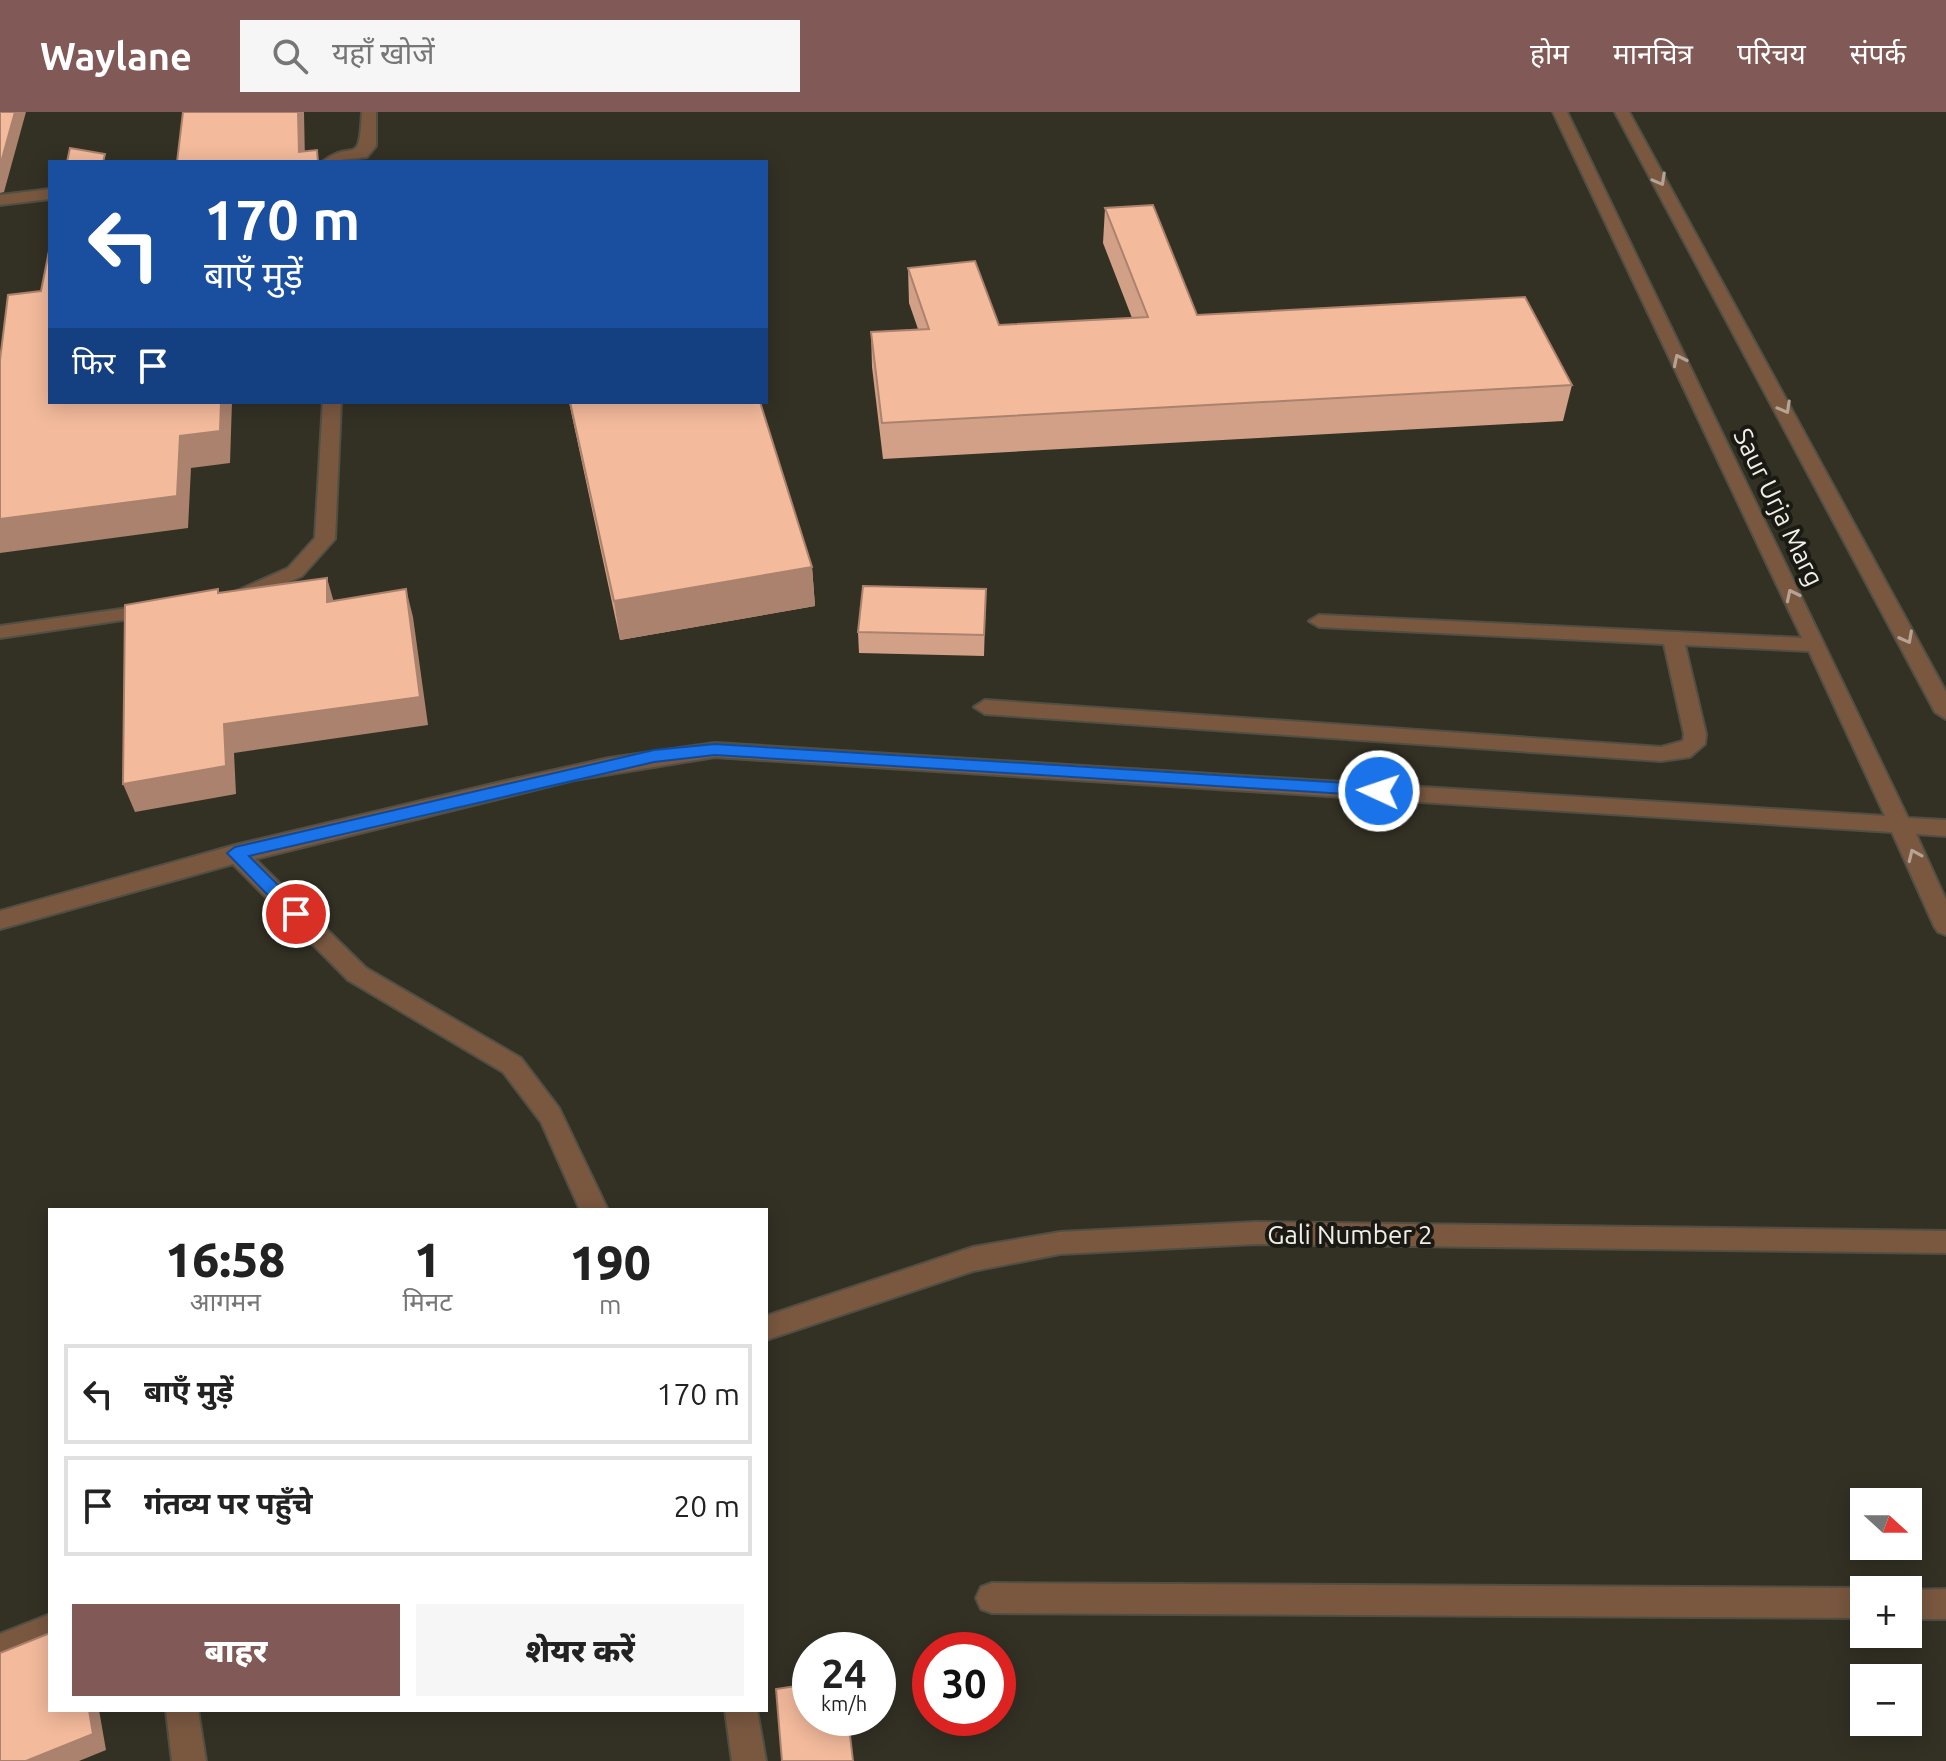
<!DOCTYPE html>
<html lang="hi">
<meta charset="utf-8">
<style>
body{margin:0;font-family:Ubuntu,"Noto Sans Devanagari",sans-serif;background:#f6f6f6;color:#222;height:100vh;display:flex;flex-direction:column;font-size:30px;white-space:nowrap}
*{box-sizing:border-box;margin:0}
p{font-size:26px;color:#767676}
.icon{flex:none;width:44px;height:44px;fill:none;stroke:currentColor;stroke-width:2;stroke-linecap:round;stroke-linejoin:round}
.map{position:relative;flex:1;overflow:hidden}
.side{position:absolute;left:48px;top:1096px;width:720px;height:504px;display:flex;flex-direction:column;background:#fff;border-radius:0px;box-shadow:0 4px 20px #0003}
.side>*{flex:none}
.banner{position:absolute;left:48px;top:48px;width:720px;height:244px;border-radius:0px;box-shadow:0 4px 20px #0003;background:#1a4fa0;color:#fff;overflow:hidden}
.needle{width:52px;rotate:111deg}
.tools{position:absolute;left:1850px;top:1376px;display:grid;gap:16px}
.tools a{display:grid;place-items:center;width:72px;height:72px;border-radius:0px;background:#fff;box-shadow:0 4px 20px #0003;font-size:40px}
.speed{position:absolute;left:792px;top:1520px;display:flex;gap:16px;font-size:40px;font-weight:700;text-align:center}
.speed>*{display:grid;place-content:center;width:104px;height:104px;border-radius:50%;background:#fff;box-shadow:0 4px 20px #0003;line-height:1}
.speed small{font-size:20px;font-weight:400}
.speed .limit{border:12px solid #d22;background:#fff;color:#111}
.pin{position:absolute;display:grid;place-items:center;width:68px;height:68px;color:#fff;margin:-34px;border:4px solid #fff;border-radius:50%;box-shadow:0 2px 8px #0007}
.me{position:absolute;width:88px;margin:-44px;rotate:273deg;stroke-linejoin:round;filter:drop-shadow(0 0 6px #0008)}
.turn{display:flex;align-items:center;gap:28px;height:168px;padding:0 24px;font-size:36px}
.turn .icon{width:104px;height:104px;stroke-width:2.5}
.turn b{display:block;font-size:56px;line-height:68px}
.then{display:flex;align-items:center;height:76px;padding:0 24px;background:#0003;gap:16px;font-size:30px}
.eta{display:flex;justify-content:space-evenly;align-items:center;height:136px;text-align:center}
.eta b{font-size:48px;font-weight:800;line-height:56px}
.primary-button{display:flex;gap:16px;margin-top:auto;padding:16px 24px}
.primary-button a{flex:1;height:92px;border-radius:0px;background:#815956;color:#fff;font-size:32px;font-weight:800;line-height:92px;text-align:center}
.primary-button a+a{background:#f6f6f6;color:#222}
ul{padding:0;list-style:none}
li{display:flex;align-items:center;gap:24px;height:100px;margin:0 16px 12px;padding:0 8px;border:4px solid #e0e0e0;border-radius:0px}
li div{flex:1}
li b{display:block;font-size:30px}
li em{font-style:normal}
header{display:flex;align-items:center;gap:48px;box-sizing:border-box;height:112px;padding:0 40px;background:#815956;color:#fff}
header strong{font-size:38px}
nav{display:flex;gap:44px;margin-inline-start:auto;font-size:28px}
.search{width:560px;height:72px;background:#f6f6f6;display:flex;align-items:center;gap:20px;box-sizing:border-box;padding:0 28px;border-radius:0px;color:#767676;font-size:30px}
.map>svg:first-child{display:block}
</style>
<header>
<strong>Waylane</strong>
<div class="search"><svg class="icon" aria-label="search" viewBox="0 0 24 24"><circle cx="10" cy="10" r="6"/><path d="M15 15l6 6"/></svg>यहाँ खोजें</div>
<nav><a>होम</a><a>मानचित्र</a><a>परिचय</a><a>संपर्क</a></nav>
</header>
<div class="map">
<svg width="1946" height="1649" viewBox="0 0 1946 1649">
<rect width="100%" height="100%" fill="#333124"/>
<g fill="none" stroke-linecap="round" stroke-linejoin="round">
<g stroke="#514f43" stroke-width="4">
<path id="minor" d="M362,0H376V34L367,45L322,50C354,25 359,59 362,0Z
M1553,0H1567L1908,706L1946,708V724L1916,722L1946,788V823L1938,820L1934,814L1892,720L715,645L574,668L255,747L366,856L521,946L559,996L608,1098H580L541,1010L503,960L348,868L233,752L0,817V799L235,733L505,669L609,646L715,631L1885,704L1809,539L1685,533L1706,622L1705,632L1690,645L1661,649L985,602L974,595L985,588L1661,635L1683,629L1684,622L1664,532L1319,515L1309,509L1319,503L1802,526Z
M1615,0H1629L1946,580V607L1935,600Z
M50,77V87L0,93V83Z
M323,290H341L335,427L302,464L244,490H230L227,486L230,482L288,456L315,426Z
M157,492L167,498L164,502L0,526V514Z
M1256,1110L1946,1119V1141L1256,1132L1060,1142L973,1159L766,1228V1204L973,1135L1060,1120Z
M992,1471L1864,1476L1869,1478H1864V1506L992,1501L981,1497L976,1486L981,1475Z
M1946,1477V1507H1908L1906,1478Z
M50,1502V1532L0,1552V1522Z
M166,1598H198L206,1649H172Z
M725,1598H757L766,1649H732Z"/>
</g>
<use href="#minor" fill="#7a5840" fill-rule="evenodd"/>
</g>
<path fill="#d1a086" d="M1105,96L1197,203L1572,273L1563,309L883,347L872,255L871,220L918,217L909,191L908,156L999,213L1132,206L1103,131Z
M569,290H760L812,455L815,494L620,528Z
M986,477L984,544L859,541L858,520Z"/>
<path fill="#aa826d" d="M15,0H26L4,80L0,81V54Z
M298,0H304L305,50L299,40Z
M221,290H232L230,351L191,356L188,416L0,441V407Z
M812,455L815,494L620,528L614,489Z
M327,466L335,494L327,490Z
M406,477L413,505L428,613L234,641L236,682L135,700L123,672L224,612Z
M89,1598H99L106,1638L79,1649H26Z"/>
<path fill="#f3ba9c" stroke="#aa826d" stroke-width="2" d="M0,0H15L0,54Z
M183,0H298L299,40L317,38L318,50H177Z
M70,36L105,42L103,50H67Z
M1153,93L1197,203L1525,185L1572,273L882,311L871,220L929,217L908,156L975,149L999,213L1148,205L1105,96Z
M50,134V290H221L220,319L180,324L177,384L0,407V248L8,183L41,179Z
M570,290H760L812,455L614,489Z
M327,466V490L406,477L420,585L224,612L226,654L123,672L125,493L218,477V481Z
M863,474L986,477L984,523L858,520Z
M50,1521V1598H89L93,1622L26,1649H0V1541Z
M810,1572V1606H848L853,1649H782L776,1577Z"/>
<defs><path id="oneway-chevron" d="M-2-3.5L2.5 0L-2 3.5" fill="none" stroke-width="1.6" stroke-linecap="round" stroke-linejoin="round" transform="scale(2)"/></defs>
<g stroke="#b5a494">
<use href="#oneway-chevron" transform="translate(1660 68) rotate(61)"/>
<use href="#oneway-chevron" transform="translate(1679 248) rotate(-116)"/>
<use href="#oneway-chevron" transform="translate(1785 296) rotate(61)"/>
<use href="#oneway-chevron" transform="translate(1792 483) rotate(-116)"/>
<use href="#oneway-chevron" transform="translate(1907 526) rotate(62)"/>
<use href="#oneway-chevron" transform="translate(1914 743) rotate(-114)"/>
</g>
<path fill="#1a73e8" stroke="#114b97" stroke-width="2" d="M715,632L1379,673L1387,679L1379,684L715,643L654,650L249,744L302,797L305,802L296,808L290,806L227,741L235,735L654,638Z"/>
<g text-anchor="middle" dominant-baseline="central" stroke-width="8" stroke-linejoin="round" paint-order="stroke">
<g font-size="26" fill="#f0efe7" stroke="#1a1913">
<text transform="translate(1779 395) rotate(64)">Saur Urja Marg</text>
<text x="1350" y="1122">Gali Number 2</text>
</g>
</g>
</svg>
<div class="tools">
<a><svg class="needle" viewBox="-14 -14 28 28"><path d="M0-13l5 13h-10z" fill="#e53935"/><path d="M0 13l5-13h-10z" fill="#767676"/></svg></a>
<a>+</a>
<a>−</a>
</div>
<div class="speed"><div>24<small>km/h</small></div><div class="limit">30</div></div>
<div class="pin" style="left:296px;top:802px;background:#d93025"><svg class="icon" aria-label="arrive" viewBox="0 0 24 24"><path d="M6 21V4h12l-3 4 3 4H6"/></svg></div>
<svg class="me" style="left:1379px;top:679px" viewBox="-20 -20 40 40"><circle r="17" fill="#1a73e8" stroke="#fff" stroke-width="3"/><path d="M0-11L8 9 0 5-8 9z" fill="#fff"/></svg>
<div class="banner">
<div class="turn"><svg class="icon" aria-label="left" viewBox="0 0 24 24"><path d="M17 20v-9H6M10 6l-5 5 5 5"/></svg><div><b>170 m</b>बाएँ मुड़ें</div></div>
<div class="then">फिर<svg class="icon" aria-label="arrive" viewBox="0 0 24 24"><path d="M6 21V4h12l-3 4 3 4H6"/></svg></div>
</div>
<section class="side">
<div class="eta">
<div><b>16:58</b><p>आगमन</p></div>
<div><b>1</b><p>मिनट</p></div>
<div><b>190</b><p>m</p></div>
</div>
<ul>
<li><svg class="icon" aria-label="left" viewBox="0 0 24 24"><path d="M17 20v-9H6M10 6l-5 5 5 5"/></svg><div><b>बाएँ मुड़ें</b></div><em>170 m</em></li>
<li><svg class="icon" aria-label="arrive" viewBox="0 0 24 24"><path d="M6 21V4h12l-3 4 3 4H6"/></svg><div><b>गंतव्य पर पहुँचे</b></div><em>20 m</em></li>
</ul>
<div class="primary-button"><a>बाहर</a><a>शेयर करें</a></div>
</section>
</div>
